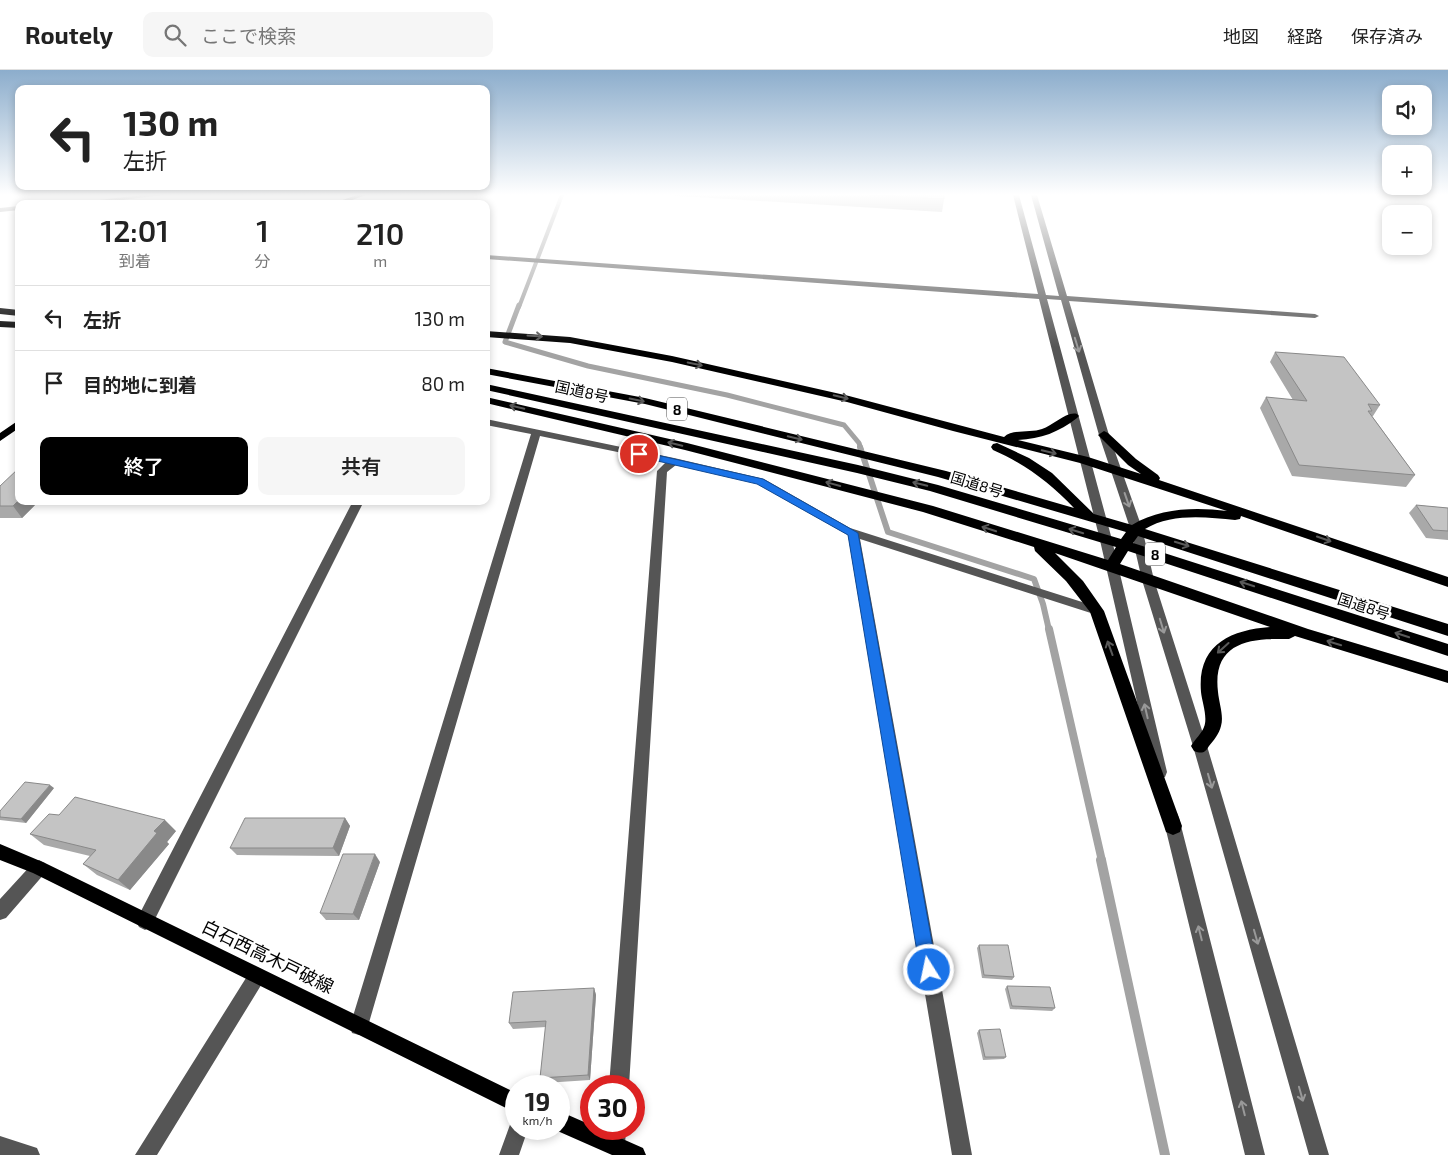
<!DOCTYPE html>
<html lang="ja">
<meta charset="utf-8">
<style>
body{margin:0;font-family:"Exo 2","Noto Sans JP",sans-serif;background:#f6f6f6;color:#222;height:100vh;display:flex;flex-direction:column;font-size:19px;white-space:nowrap}
*{box-sizing:border-box;margin:0}
p{font-size:16px;color:#767676}
.icon{flex:none;width:28px;height:28px;fill:none;stroke:currentColor;stroke-width:2;stroke-linecap:round;stroke-linejoin:round}
.map{position:relative;flex:1;overflow:hidden}
.sheet{position:absolute;left:15px;top:130px;width:475px;height:305px;display:flex;flex-direction:column;background:#fff;border-radius:10px;box-shadow:0 2px 8px #0003}
.sheet>*{flex:none}
.banner{position:absolute;left:15px;top:15px;width:475px;height:105px;border-radius:10px;box-shadow:0 2px 8px #0003;background:#fff;color:#222;overflow:hidden}
.controls{position:absolute;left:1382px;top:15px;display:grid;gap:10px}
.controls a{display:grid;place-items:center;width:50px;height:50px;border-radius:10px;background:#fff;box-shadow:0 2px 8px #0003;font-size:25px}
.speed{position:absolute;left:505px;top:1005px;display:flex;gap:10px;font-size:25px;font-weight:700;text-align:center}
.speed>*{display:grid;place-content:center;width:65px;height:65px;border-radius:50%;background:#fff;box-shadow:0 2px 8px #0003;line-height:1}
.speed small{font-size:12px;font-weight:400}
.speed .limit{border:8px solid #d22;background:#fff;color:#111}
.pin{position:absolute;display:grid;place-items:center;width:42px;height:42px;color:#fff;margin:-21px;border:2px solid #fff;border-radius:50%;box-shadow:0 1px 5px #0007}
.me{position:absolute;width:55px;margin:-28px;rotate:350deg;stroke-linejoin:round;filter:drop-shadow(0 0 4px #0008)}
.turn{display:flex;align-items:center;gap:18px;height:105px;padding:0 25px;font-size:22px}
.turn .icon{width:65px;height:65px;stroke-width:2.5}
.turn b{display:block;font-size:35px;line-height:42px}
.eta{display:flex;justify-content:space-evenly;align-items:center;height:85px;text-align:center}
.eta b{font-size:30px;font-weight:600;line-height:35px}
.button{display:flex;gap:10px;margin-top:auto;padding:10px 25px}
.button a{flex:1;height:58px;border-radius:10px;background:#000;color:#fff;font-size:20px;font-weight:600;line-height:58px;text-align:center}
.button a+a{background:#f6f6f6;color:#222}
ul{padding:0;list-style:none}
li{display:flex;align-items:center;gap:15px;height:65px;padding:0 25px;border-top:1px solid #e0e0e0}
li div{flex:1}
li b{display:block;font-size:19px}
li em{font-style:normal}
header{display:flex;align-items:center;gap:30px;box-sizing:border-box;height:70px;padding:0 25px;background:#fff;border-bottom:1px solid #e0e0e0}
header strong{font-size:24px}
nav{display:flex;gap:28px;margin-inline-start:auto;font-size:18px}
.search{width:350px;height:45px;background:#f6f6f6;display:flex;align-items:center;gap:12px;box-sizing:border-box;padding:0 18px;border-radius:10px;color:#767676;font-size:19px}
.map>svg:first-child{display:block}
</style>
<header>
<strong>Routely</strong>
<div class="search"><svg class="icon" aria-label="search" viewBox="0 0 24 24"><circle cx="10" cy="10" r="6"/><path d="M15 15l6 6"/></svg>ここで検索</div>
<nav><a>地図</a><a>経路</a><a>保存済み</a></nav>
</header>
<div class="map">
<svg width="1448" height="1085" viewBox="0 0 1448 1085">
<rect width="100%" height="100%" fill="#fff"/>
<g fill="none" stroke-linecap="round" stroke-linejoin="round">
<path stroke="#a3a3a3" stroke-width="4" d="M519,237L562,125"/>
<path stroke="#a3a3a3" stroke-width="5" d="M519,235L505,272L588,296L727,325L844,355L859,373L861,379"/>
<path stroke="#a3a3a3" stroke-width="6" d="M860,377L888,462L1034,509L1043,534L1049,560"/>
<path stroke="#a3a3a3" stroke-width="8" d="M1049,559L1102,791"/>
<path stroke="#a3a3a3" stroke-width="10" d="M1101,790L1165,1085"/>
<path fill="#555" fill-rule="evenodd" d="M143,125H163L89,134H64Z
M1013,125H1019L1046,225L1059,226L1031,125H1037L1067,226L1315,244L1319,246L1315,248L1069,231L1109,365L1142,458L1154,510L1207,676L1329,1085H1309L1193,676L1142,510L1130,458L1099,365L1061,230L1047,229L1111,466L1167,702L1165,707L1160,708L1155,707L1153,702L1099,466L1039,229L486,189V185L1038,224Z
M19,136V140L0,142V138Z
M486,349L674,388L764,409L850,458L1101,538L1103,541L1101,544L1097,545L860,469L972,1085H952L848,465L756,413L676,395L667,402L629,1016H609L657,401L666,392L540,366L368,956L366,963L359,965L352,963L350,956L531,364L486,355Z
M353,431H364L151,857L145,860L139,857L136,851L139,845Z
M1171,741L1177,743L1179,748L1265,1085H1245L1163,748L1165,743Z
M39,790L45,793L47,798L45,803L6,848L0,850V829L33,793Z
M257,897L263,900L266,906L263,912L157,1085H135L251,900Z
M516,1050V1059H528L519,1085H499L511,1052Z
M606,1059H626L625,1075L622,1082L616,1085L608,1082L605,1075Z
M0,1066L37,1078L40,1085H0Z"/>
<path fill="#000" fill-rule="evenodd" d="M357,125H366L341,134H331Z
M19,350V358L0,371V363Z
M0,774L45,793L516,1023V1043L33,803L0,790Z
M559,1041L591,1055V1059H600L643,1078L646,1085H612L553,1059H559Z"/>
<path fill="#000" fill-rule="evenodd" d="M0,238L19,240V246L0,244Z
M0,251L19,252V258L0,257Z
M486,261L570,267L672,286L849,326L1004,367C1012,359 1031,363 1042,359C1053,356 1066,341 1077,344L1079,346L1077,348C1059,362 1041,369 1018,370L1088,387L1141,404L1128,395L1098,365L1104,361L1108,363L1136,389L1158,405L1160,408L1159,410L1448,507V517L1241,446L1240,449L1235,450C1206,447 1171,443 1145,459L1448,554V566L1138,466L1133,473L1448,574V586L1128,481L1120,494L1308,559L1448,601V613L1295,566L1289,569C1250,568 1212,572 1218,622C1219,633 1224,646 1221,656C1219,664 1214,670 1209,676C1205,683 1202,684 1194,681L1191,676C1195,669 1202,663 1204,657C1208,647 1202,632 1201,622C1197,575 1230,560 1270,557L1055,483L1083,511L1104,541L1182,756L1180,762L1173,765L1166,762L1164,756L1090,542L1066,511L1035,481L1034,477L923,442L685,380L486,333V327L687,373L933,436L1108,490L1116,477L930,421L857,403L486,320V314L858,395L938,415L1121,469L1126,462L938,407L645,334L486,304V298L645,328L946,401L1074,438C1050,413 1025,394 993,380L991,377L993,374L997,373L1029,388L1052,403L1094,444L1132,455C1160,438 1195,437 1227,441L1080,393L953,361L847,332L672,292L570,273L486,267Z"/>
</g>
<path fill="#a9a9a9" d="M663,125H944V129L942,142Z
M1275,282L1380,335L1373,346H1372L1415,405L1406,417L1292,406L1260,338L1266,327L1293,330L1270,292Z
M0,416L19,431H41L37,435H35L22,448H0Z
M1416,435L1448,438V470L1426,468L1409,443Z
M54,718L26,753L0,750V741Z
M345,748L350,756L339,786L237,785L230,778Z
M176,761L167,772L169,774L130,820L97,805L83,794L90,786L44,775L30,764Z
M380,792L359,850H326L320,843Z
M979,875L1014,907L1012,910L982,908L977,878Z
M1007,916L1055,938L1052,941L1010,939L1005,919Z
M594,918L596,925L590,1010L544,1013L540,1008L546,957L513,959L509,953Z
M979,960L1006,987L1004,989L983,990L977,963Z"/>
<path fill="#898989" d="M19,430V431H32L35,435L22,448L13,436Z
M35,431H41L37,435Z
M50,715L54,718L26,753L21,749Z
M345,748L350,756L339,786L333,778Z
M165,750L176,761L167,772L169,774L130,820L118,810L154,761Z
M375,784L380,792L359,850L353,844Z
M594,918L596,925L590,1010L588,1005Z"/>
<path fill="#c4c4c4" stroke="#898989" d="M869,125H944V129Z
M1275,282L1344,287L1380,335L1368,334L1372,341H1368L1415,405L1299,395L1266,327L1307,331Z
M19,398V430L13,436H0V416Z
M1416,435L1448,438V461L1433,460Z
M25,712L50,715L21,749L0,747V741Z
M75,727L165,750L154,761L157,763L118,810L83,794L96,780L30,764L49,744L59,745Z
M245,748H345L333,778H230Z
M343,784H375L353,844L320,843Z
M979,875H1008L1014,907L984,905Z
M1007,916L1050,917L1055,938L1012,936Z
M594,918L588,1005L540,1008L546,951L509,953L513,922Z
M1000,959L1006,987H985L979,960Z"/>
<defs><path id="oneway-shaft" d="M-6 0H5M1.5-3L5.5 0L1.5 3" fill="none" stroke-width="1.6" stroke-linecap="round" stroke-linejoin="round" transform="scale(1.25)"/></defs>
<g stroke="#595959">
<use href="#oneway-shaft" transform="translate(535 266) rotate(4)"/>
<use href="#oneway-shaft" transform="translate(695 294) rotate(12)"/>
<use href="#oneway-shaft" transform="translate(841 327) rotate(13)"/>
<use href="#oneway-shaft" transform="translate(637 330) rotate(11)"/>
<use href="#oneway-shaft" transform="translate(517 337) rotate(-167)"/>
<use href="#oneway-shaft" transform="translate(795 368) rotate(14)"/>
<use href="#oneway-shaft" transform="translate(675 374) rotate(-167)"/>
<use href="#oneway-shaft" transform="translate(1049 382) rotate(14)"/>
<use href="#oneway-shaft" transform="translate(833 414) rotate(-165)"/>
<use href="#oneway-shaft" transform="translate(920 414) rotate(-166)"/>
<use href="#oneway-shaft" transform="translate(989 459) rotate(-162)"/>
<use href="#oneway-shaft" transform="translate(1076 461) rotate(-163)"/>
<use href="#oneway-shaft" transform="translate(1324 469) rotate(19)"/>
<use href="#oneway-shaft" transform="translate(1182 474) rotate(17)"/>
<use href="#oneway-shaft" transform="translate(1247 514) rotate(-162)"/>
<use href="#oneway-shaft" transform="translate(1402 565) rotate(-162)"/>
<use href="#oneway-shaft" transform="translate(1334 573) rotate(-163)"/>
<use href="#oneway-shaft" transform="translate(1110 578) rotate(-110)"/>
<use href="#oneway-shaft" transform="translate(1223 578) rotate(138)"/>
</g>
<g stroke="#999">
<use href="#oneway-shaft" transform="translate(1077 275) rotate(73)"/>
<use href="#oneway-shaft" transform="translate(1127 430) rotate(71)"/>
<use href="#oneway-shaft" transform="translate(1162 556) rotate(73)"/>
<use href="#oneway-shaft" transform="translate(1146 641) rotate(-103)"/>
<use href="#oneway-shaft" transform="translate(1210 711) rotate(74)"/>
<use href="#oneway-shaft" transform="translate(1200 863) rotate(-104)"/>
<use href="#oneway-shaft" transform="translate(1256 867) rotate(74)"/>
<use href="#oneway-shaft" transform="translate(1301 1024) rotate(74)"/>
<use href="#oneway-shaft" transform="translate(1243 1038) rotate(-104)"/>
</g>
<linearGradient id="sky" x2="0" y2="1"><stop stop-color="#8cadcc"/><stop offset="0.45" stop-color="#fff"/><stop offset="1" stop-color="#fff" stop-opacity="0"/></linearGradient>
<rect width="1448" height="277" fill="url(#sky)"/>
<path fill="#1a73e8" stroke="#114b97" d="M639,381L763,409L858,463L937,900L934,906L929,908L923,906L920,900L848,465L757,414L636,386L635,384Z"/>
<g text-anchor="middle" dominant-baseline="central" stroke-width="5" stroke-linejoin="round" paint-order="stroke">
<g fill="#fff" stroke="#4c4c4c" stroke-width="1">
<rect x="667" y="327.5" width="20" height="23" rx="4"/>
<rect x="1145" y="472.5" width="20" height="23" rx="4"/>
</g>
<g font-size="14" font-weight="bold" fill="#000">
<text x="677" y="339">8</text>
<text x="1155" y="484">8</text>
</g>
<g font-size="15" fill="#000" stroke="#fff">
<text transform="translate(582 321) rotate(12)">国道8号</text>
<text transform="translate(977 414) rotate(17)">国道8号</text>
<text transform="translate(1364 536) rotate(18)">国道8号</text>
</g>
<g font-size="18" fill="#000" stroke="#fff">
<text transform="translate(268 886) rotate(26)">白石西高木戸破線</text>
</g>
</g>
</svg>
<div class="controls">
<a><svg class="icon" aria-label="sound" viewBox="0 0 24 24"><path d="M4 9h4l5-4v14l-5-4H4zM17 9q2 3 0 6"/></svg></a>
<a>+</a>
<a>−</a>
</div>
<div class="speed"><div>19<small>km/h</small></div><div class="limit">30</div></div>
<div class="pin" style="left:639px;top:384px;background:#d93025"><svg class="icon" aria-label="arrive" viewBox="0 0 24 24"><path d="M6 21V4h12l-3 4 3 4H6"/></svg></div>
<svg class="me" style="left:929px;top:900px" viewBox="-20 -20 40 40"><circle r="17" fill="#1a73e8" stroke="#fff" stroke-width="3"/><path d="M0-11L8 9 0 5-8 9z" fill="#fff"/></svg>
<div class="banner">
<div class="turn"><svg class="icon" aria-label="left" viewBox="0 0 24 24"><path d="M17 20v-9H6M10 6l-5 5 5 5"/></svg><div><b>130 m</b>左折</div></div>
</div>
<section class="sheet">
<div class="eta">
<div><b>12:01</b><p>到着</p></div>
<div><b>1</b><p>分</p></div>
<div><b>210</b><p>m</p></div>
</div>
<ul>
<li><svg class="icon" aria-label="left" viewBox="0 0 24 24"><path d="M17 20v-9H6M10 6l-5 5 5 5"/></svg><div><b>左折</b></div><em>130 m</em></li>
<li><svg class="icon" aria-label="arrive" viewBox="0 0 24 24"><path d="M6 21V4h12l-3 4 3 4H6"/></svg><div><b>目的地に到着</b></div><em>80 m</em></li>
</ul>
<div class="button"><a>終了</a><a>共有</a></div>
</section>
</div>
